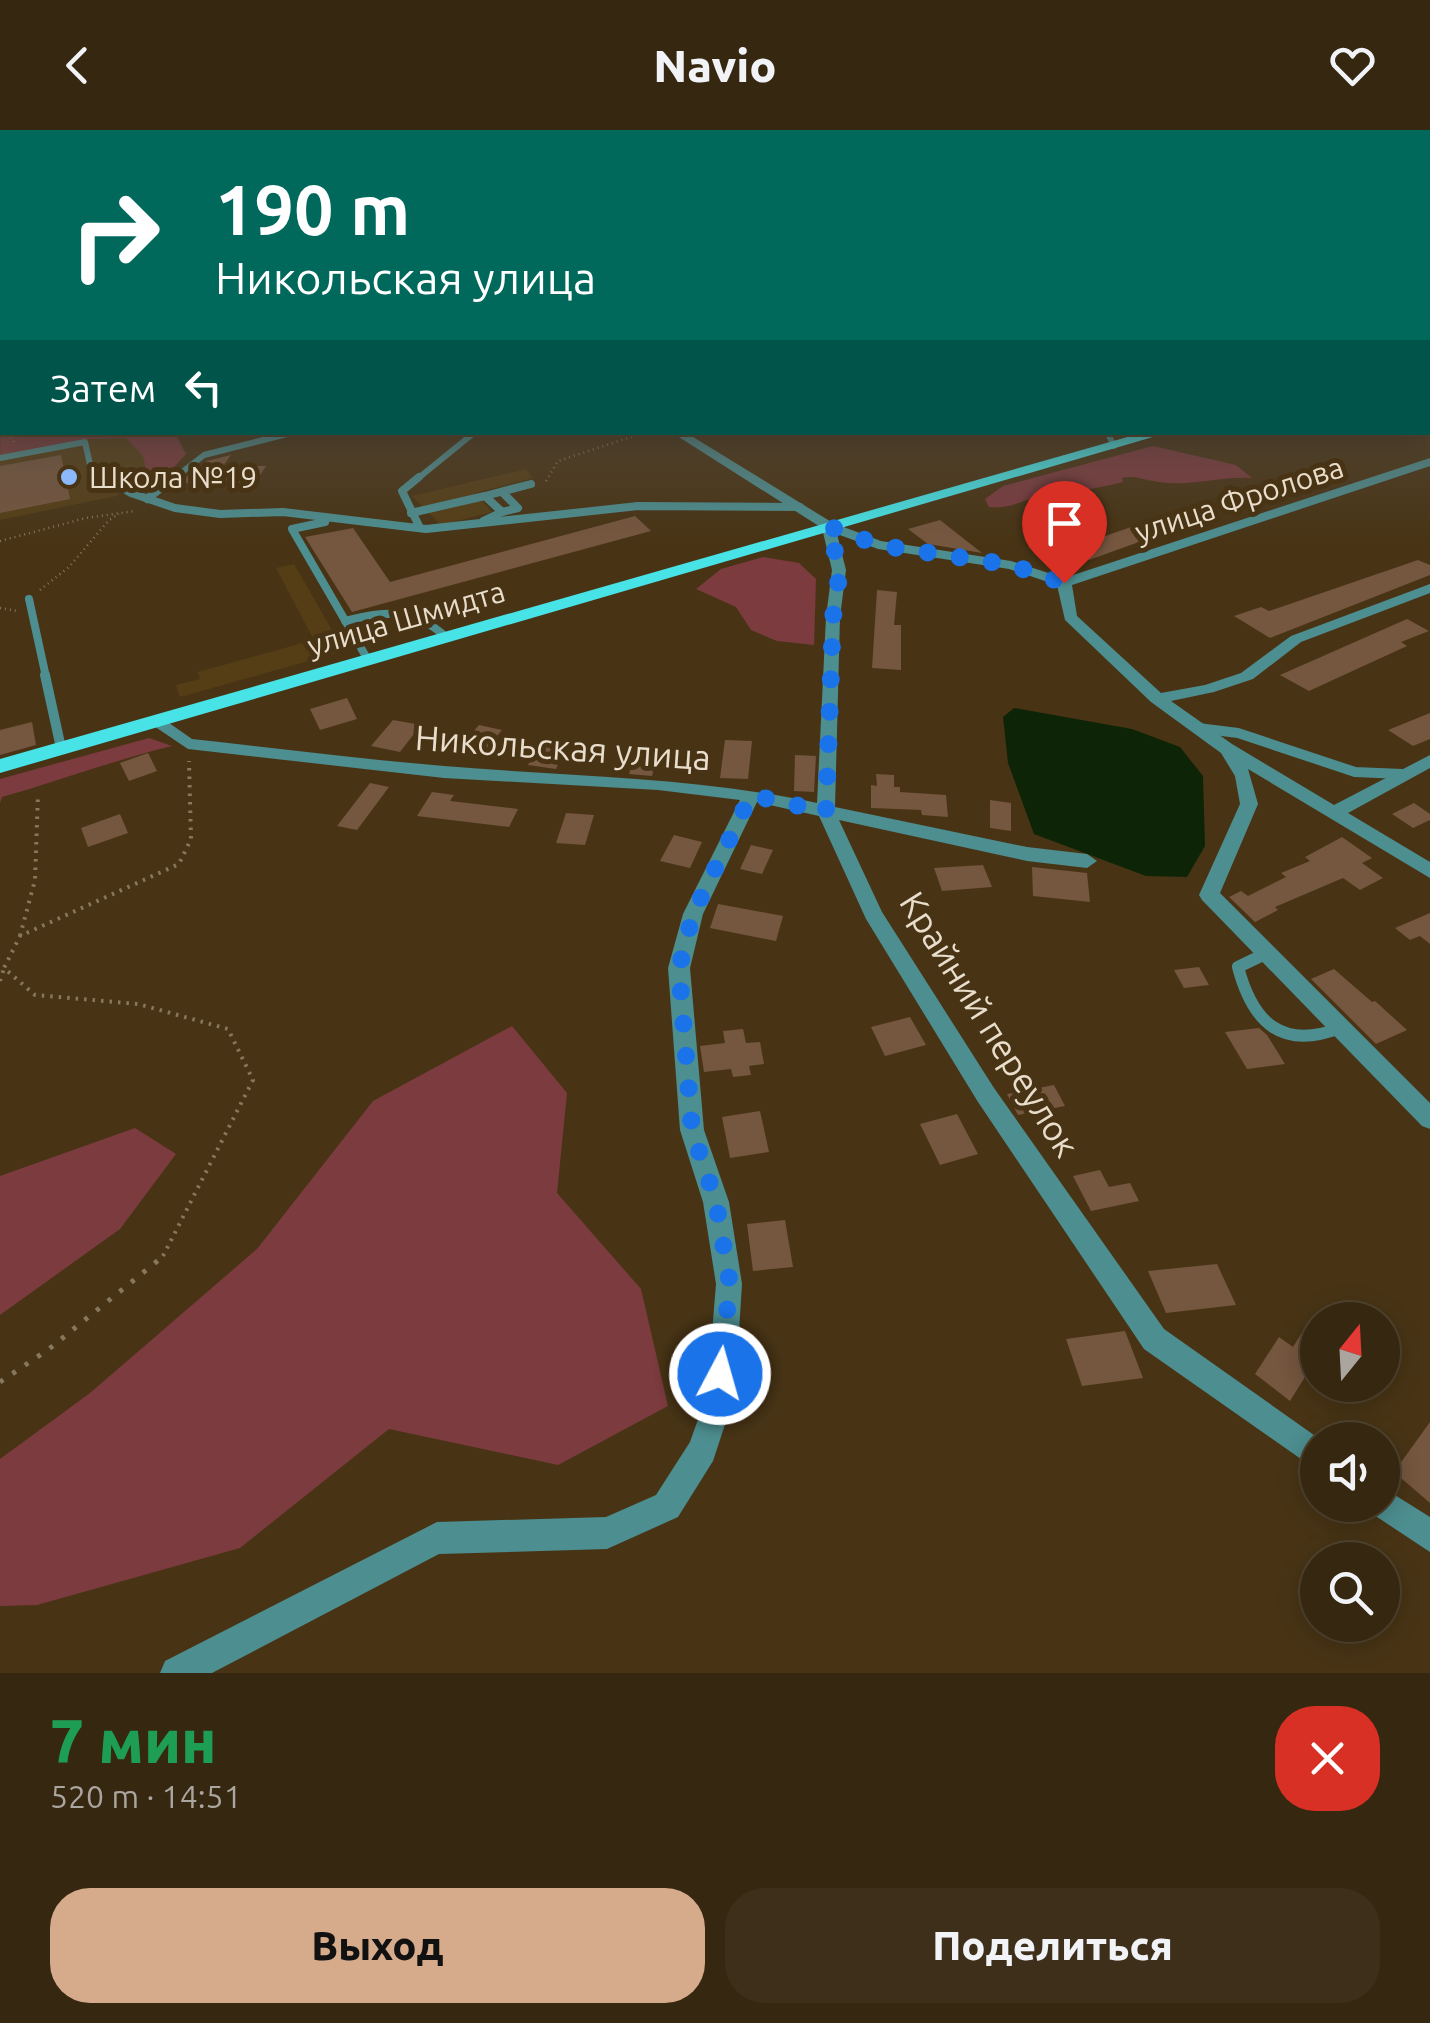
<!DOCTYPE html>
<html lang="ru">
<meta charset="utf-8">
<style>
body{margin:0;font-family:Ubuntu,sans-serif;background:#3d2f19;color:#f1f3f6;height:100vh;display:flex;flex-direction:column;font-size:38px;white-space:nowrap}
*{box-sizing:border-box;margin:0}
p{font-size:32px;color:#aaa59f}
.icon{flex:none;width:55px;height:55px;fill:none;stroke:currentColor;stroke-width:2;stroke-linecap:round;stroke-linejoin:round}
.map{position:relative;height:1543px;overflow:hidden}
.sheet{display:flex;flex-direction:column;background:#362710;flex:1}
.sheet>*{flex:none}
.top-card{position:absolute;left:0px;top:0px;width:1430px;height:305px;box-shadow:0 5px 25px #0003,0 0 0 2px #504430;background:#00695c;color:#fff;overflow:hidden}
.needle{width:65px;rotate:18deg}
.buttons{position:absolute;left:1300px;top:1172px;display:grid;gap:20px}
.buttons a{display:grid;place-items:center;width:100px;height:100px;border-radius:50%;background:#362710;box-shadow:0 5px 25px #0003,0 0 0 2px #504430;font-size:50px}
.pin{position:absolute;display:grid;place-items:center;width:85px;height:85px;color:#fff;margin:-102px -42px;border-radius:50% 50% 50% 0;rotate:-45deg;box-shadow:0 0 10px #0007}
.pin .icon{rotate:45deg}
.me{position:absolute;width:110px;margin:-55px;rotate:6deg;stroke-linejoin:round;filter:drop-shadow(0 0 8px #0008)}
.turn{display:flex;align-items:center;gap:35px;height:210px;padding:0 50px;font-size:45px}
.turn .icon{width:130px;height:130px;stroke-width:2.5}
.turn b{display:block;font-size:70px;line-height:85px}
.then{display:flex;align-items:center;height:95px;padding:0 50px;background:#0003;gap:20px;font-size:38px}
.round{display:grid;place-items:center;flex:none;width:105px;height:105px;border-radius:40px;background:#3d2f19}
.headline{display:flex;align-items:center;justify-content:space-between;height:170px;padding:0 50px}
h1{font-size:60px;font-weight:800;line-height:75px;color:#1e9e55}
.primary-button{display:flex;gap:20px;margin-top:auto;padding:20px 50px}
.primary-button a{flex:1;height:115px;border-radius:40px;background:#d6ab8b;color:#111;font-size:40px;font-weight:800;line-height:115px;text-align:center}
.primary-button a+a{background:#3d2f19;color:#f1f3f6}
header{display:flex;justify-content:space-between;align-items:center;height:130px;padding:0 50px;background:#362710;font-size:45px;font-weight:800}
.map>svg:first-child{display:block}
</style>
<header><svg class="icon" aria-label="back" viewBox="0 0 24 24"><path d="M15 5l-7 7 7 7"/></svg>Navio<svg class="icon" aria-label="heart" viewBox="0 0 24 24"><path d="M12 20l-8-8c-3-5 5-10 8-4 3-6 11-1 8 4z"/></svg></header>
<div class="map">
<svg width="1430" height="1543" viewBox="0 0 1430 1543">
<rect width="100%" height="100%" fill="#483415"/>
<path fill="#553e16" d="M0,277L2,302L144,303L160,328L116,366L0,390Z
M526,339L533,348L475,363L492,382L441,395L412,366Z
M294,434L344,521L180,567L176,555L200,549L198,542L314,510L276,438Z"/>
<path fill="#7b3b3f" d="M2,269V302L175,303L186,324L166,346L147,343L143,326L126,308L87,309L0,328Z
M1153,316L1236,335L1252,348C1218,346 1188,358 1153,351C1141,349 1135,345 1122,348L1123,352C1096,359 1071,362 1043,366C1022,369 1014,379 989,377L985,369L1003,356Z
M763,427L799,433L816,449L814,515L777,511L751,500L736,477L696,459L721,439Z
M149,608L172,616C114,630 59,651 2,667L0,673V649Z
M512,896L567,963L557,1063L641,1159L668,1276L558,1335L389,1299L240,1418L37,1475L0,1476V1329L90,1263L257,1119L373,971Z
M135,998L176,1024L120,1099L0,1185V1046Z"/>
<path fill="#0e2406" d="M1014,578L1132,599L1180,617L1203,646L1205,716L1187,747L1146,746L1034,704L1008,633L1003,587Z"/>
<path fill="#75563f" d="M61,325L70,369L0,383V336Z
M231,325L223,336H266L254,354L179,353L207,331Z
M635,386L651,401L352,482L305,407L353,398L390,452Z
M940,390L982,423L928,414L908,399Z
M1131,397L1150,408L1089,430L1071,418Z
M1418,430L1430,435V445L1270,508L1234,486L1261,477L1269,481Z
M877,460L897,462L894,495H901V540L872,538Z
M1407,489L1429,501L1401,512L1407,516L1309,561L1280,545Z
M347,568L357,589L320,600L310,579Z
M1430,583V609L1413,616L1388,600Z
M393,590L421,595L400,622L371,616Z
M32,592L36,615L0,625V600Z
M479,595L502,600L483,623L460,617Z
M541,609L568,612L556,639L528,635Z
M725,610L752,611L748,649L720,648Z
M638,616L660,618L652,646L629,644Z
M148,623L157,641L129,651L120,633Z
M795,625L816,626L814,662L794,661Z
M876,644L894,645V657H900V662L946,665L948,687L922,685L921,680L871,678V655L877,656Z
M370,653L389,657L357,700L337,696Z
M432,662L454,665L450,671L518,679L509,697L417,686Z
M990,670L1011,673V701L990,698Z
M1414,673L1430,684V690L1413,698L1392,684Z
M566,683L594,685L585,715L556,713Z
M120,684L128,703L88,717L81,698Z
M674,705L702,712L690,738L660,731Z
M1342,707L1372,728L1362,733L1383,748L1360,760L1343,748L1275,777L1278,780L1255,792L1229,767L1241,761L1248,766L1286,747L1281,743L1310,731L1305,727Z
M751,715L773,720L762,744L740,739Z
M983,735L992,757L942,761L934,738Z
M1032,737L1087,743L1090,772L1033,766Z
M718,774L783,786L776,811L710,798Z
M1430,783V814L1420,806L1410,810L1395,798Z
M1199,837L1209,855L1184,858L1174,840Z
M1334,839L1372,872L1375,871L1407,900L1376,914L1311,849Z
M910,887L926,915L885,926L871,897Z
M1259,898L1267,905L1285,934L1247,939L1225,902Z
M743,899L746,913L760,912L764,934L749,936L751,945L733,947L731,939L704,942L700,916L725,913L723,901Z
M1054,955L1065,976L1018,985L1007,964Z
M760,981L769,1022L730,1028L722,987Z
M957,984L978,1024L940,1035L920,994Z
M1100,1040L1109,1057L1130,1053L1139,1071L1091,1081L1073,1046Z
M785,1090L793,1137L753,1141L747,1094Z
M1217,1134L1236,1175L1166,1183L1148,1141Z
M1125,1201L1143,1248L1082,1256L1066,1209Z
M1301,1204L1318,1216V1226L1290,1271L1255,1244L1279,1207L1293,1217Z
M1430,1292V1373L1394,1342Z"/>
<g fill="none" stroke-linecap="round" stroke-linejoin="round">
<path stroke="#87775d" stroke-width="2.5" stroke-dasharray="1 4" stroke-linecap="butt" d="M9,302L14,312
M546,351L558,331L646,302
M0,411L86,388L135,381
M40,460L69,437L109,390L119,384
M0,478L18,481"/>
<path stroke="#87775d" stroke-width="4" stroke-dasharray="2.5 6" stroke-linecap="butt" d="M20,806L35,750L38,664
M0,851L4,838
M163,1126L253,950L228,899L138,874L35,865L4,838L20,806L179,734L191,709L189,631"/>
<path stroke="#87775d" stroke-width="5" stroke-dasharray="4 11" stroke-linecap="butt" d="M0,1252L49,1219L166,1124"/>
<path stroke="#4d8e90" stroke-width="6" d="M1107,302L1114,316
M0,328L85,312L91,339L109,350
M172,350L204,325L295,302
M416,350L475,302"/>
<path stroke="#4d8e90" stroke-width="8" d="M105,347L131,363L175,378L220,384L283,382L426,399L638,376L800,377
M419,347L402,361L420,398
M502,362L518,378L502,382
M485,366L531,354
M147,369L175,347
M411,383L485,366L502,382L483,391
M325,392L292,399L368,530
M29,469L46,547
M345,491C386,481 413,477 446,507"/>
<path stroke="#4d8e90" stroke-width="10" d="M45,545L61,618
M1198,598L1238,603L1355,642L1402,644"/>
<path stroke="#4d8e90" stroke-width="12" d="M1267,823L1238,837C1253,894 1283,920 1340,898"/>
<path fill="#4d8e90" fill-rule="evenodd" d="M1428,195L1430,196V203L1428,202Z
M671,302H685L833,393L881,411L1011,431L1064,448L1430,328V336L1072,455L1077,486L1161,563L1205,555L1241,543L1291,506L1430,454V463L1301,512L1253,549L1214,562L1171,571L1232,614L1334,675L1430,625V638L1348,683L1430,732V748L1248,639L1258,674L1220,763L1430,973V999L1422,996L1202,770L1199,765L1240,674L1235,646L1221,623L1151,572L1065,490L1057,455L1009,439L878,419L837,404L846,440L840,487L835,677L1027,717L1087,724L1097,731L1087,738L1027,731L839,690L882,782L994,958L1164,1199L1321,1310H1318V1341L1144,1219L978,972L866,789L819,686L757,672L703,784L690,838L704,1000L729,1072L742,1154L735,1264L713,1331L678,1387L607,1419L439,1424L212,1543H160L165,1531L437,1392L606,1387L656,1365L690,1312L707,1264L716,1154L703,1072L680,1000L668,838L683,784L740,670L658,660L444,648L188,619L148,592L156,587L162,588L192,609C276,618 360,629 444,636C572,647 690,646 817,673L826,487L832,440L822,398Z
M1382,1357L1430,1387V1422L1371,1383L1368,1375H1382Z"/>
<path fill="#47e3e7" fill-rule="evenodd" d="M1428,224H1430V232H1428Z
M1145,302H1170L0,643V629Z"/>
</g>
<linearGradient id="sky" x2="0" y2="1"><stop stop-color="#281d0c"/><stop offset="0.47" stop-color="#585046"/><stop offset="1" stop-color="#585046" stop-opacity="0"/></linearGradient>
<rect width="1430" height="410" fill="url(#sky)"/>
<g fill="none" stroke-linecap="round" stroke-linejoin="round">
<path stroke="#1a73e8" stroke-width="18" stroke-dasharray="0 32.4" d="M720,1244L730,1154L716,1072L692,1000L679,838L693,784L751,665L826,682L833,487L840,440L828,396L878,415L1011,435L1064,453"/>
</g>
<circle fill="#8bb9fc" stroke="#483415" stroke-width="4" cx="69" cy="347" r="10"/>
<g text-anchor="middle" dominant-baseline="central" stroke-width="10" stroke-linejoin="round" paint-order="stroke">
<g font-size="30" fill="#e9ddcc" stroke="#483415" text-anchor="start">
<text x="89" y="347">Школа №19</text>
</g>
<g font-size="30" fill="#e9ddcc" stroke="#483415">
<text transform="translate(1239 369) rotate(-18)">улица Фролова</text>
<text transform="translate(406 488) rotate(-16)">улица Шмидта</text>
</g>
<g font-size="35" fill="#e9ddcc" stroke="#483415">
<text transform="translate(563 617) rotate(4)">Никольская улица</text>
<text transform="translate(990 894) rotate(58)">Крайний переулок</text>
</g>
</g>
</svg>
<div class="buttons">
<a><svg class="needle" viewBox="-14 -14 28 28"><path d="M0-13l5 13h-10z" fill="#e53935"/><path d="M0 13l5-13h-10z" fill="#aaa59f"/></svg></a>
<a><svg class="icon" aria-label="sound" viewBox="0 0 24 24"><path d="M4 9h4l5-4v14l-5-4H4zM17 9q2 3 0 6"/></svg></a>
<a><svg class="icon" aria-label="search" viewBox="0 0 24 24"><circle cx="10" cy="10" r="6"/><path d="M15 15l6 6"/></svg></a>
</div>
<div class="pin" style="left:1064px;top:453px;background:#d93025"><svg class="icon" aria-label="arrive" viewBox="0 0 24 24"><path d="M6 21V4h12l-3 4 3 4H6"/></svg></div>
<svg class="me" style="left:720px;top:1244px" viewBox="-20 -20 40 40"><circle r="17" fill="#1a73e8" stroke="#fff" stroke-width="3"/><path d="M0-11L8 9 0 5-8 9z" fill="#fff"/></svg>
<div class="top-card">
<div class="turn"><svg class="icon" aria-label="right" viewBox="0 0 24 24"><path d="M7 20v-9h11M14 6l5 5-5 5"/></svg><div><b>190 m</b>Никольская улица</div></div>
<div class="then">Затем<svg class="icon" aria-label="left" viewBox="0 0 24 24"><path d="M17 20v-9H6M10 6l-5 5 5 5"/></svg></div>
</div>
</div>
<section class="sheet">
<div class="headline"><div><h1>7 мин</h1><p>520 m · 14:51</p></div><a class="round" style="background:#d93025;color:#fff"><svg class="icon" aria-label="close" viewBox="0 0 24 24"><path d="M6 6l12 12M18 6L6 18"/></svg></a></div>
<div class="primary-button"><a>Выход</a><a>Поделиться</a></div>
</section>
